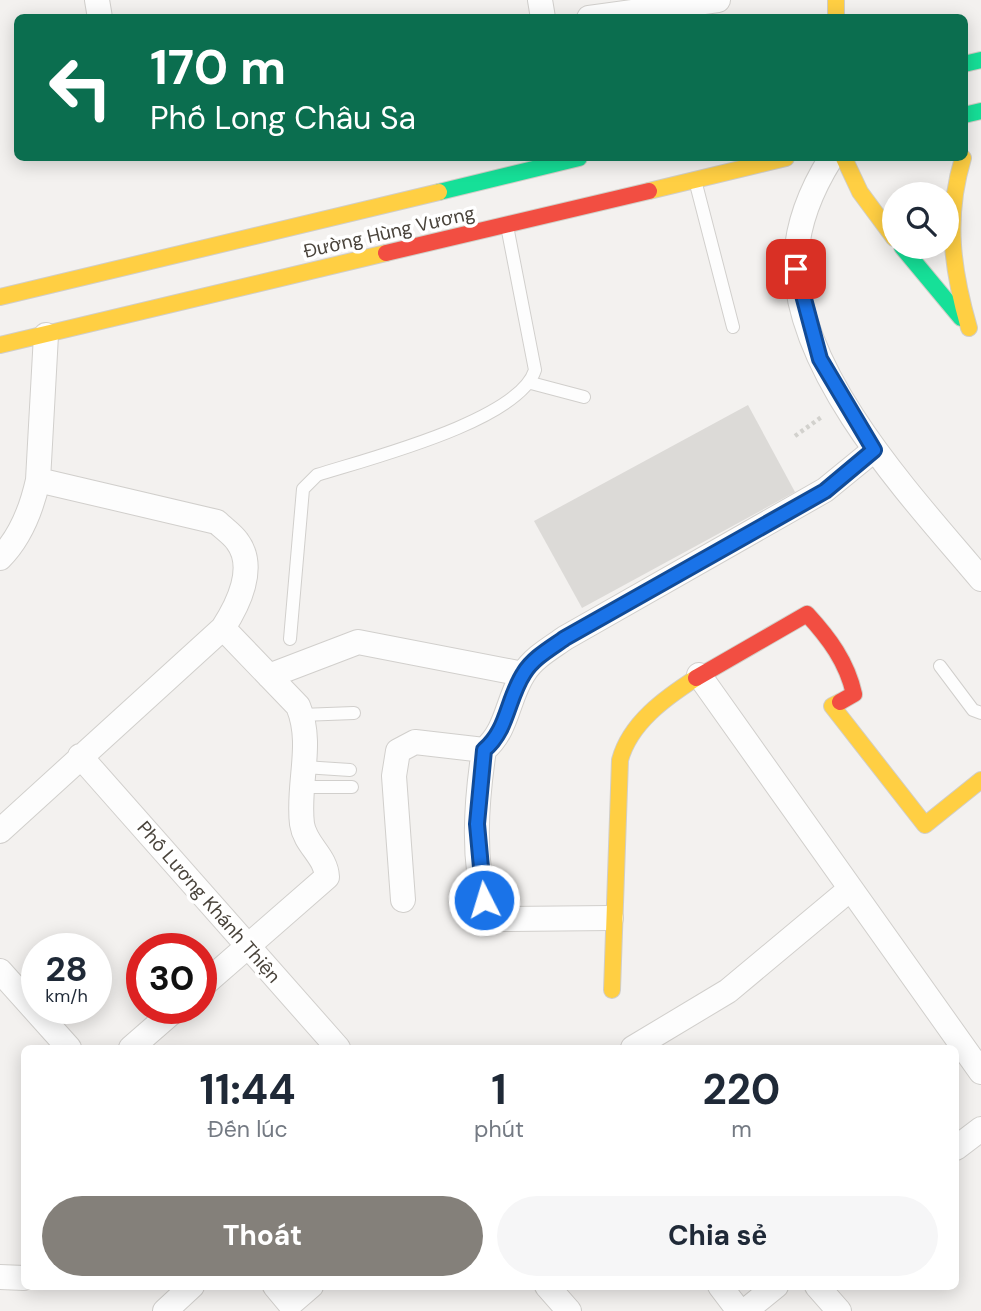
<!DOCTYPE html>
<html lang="vi">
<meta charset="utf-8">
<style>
body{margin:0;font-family:"DM Sans",sans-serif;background:#f6f6f7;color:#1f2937;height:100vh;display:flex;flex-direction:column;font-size:26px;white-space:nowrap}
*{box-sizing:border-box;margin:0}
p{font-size:23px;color:#747a83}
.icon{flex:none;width:38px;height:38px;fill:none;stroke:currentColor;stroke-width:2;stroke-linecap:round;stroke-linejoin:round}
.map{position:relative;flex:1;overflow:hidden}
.details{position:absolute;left:21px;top:1045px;width:938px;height:245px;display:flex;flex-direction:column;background:#fff;border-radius:10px;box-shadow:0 4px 18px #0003}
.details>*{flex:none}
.hud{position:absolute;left:14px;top:14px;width:954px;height:147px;border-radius:10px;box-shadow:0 4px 18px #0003;background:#0b6e4f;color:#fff;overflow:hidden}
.buttons{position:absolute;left:882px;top:182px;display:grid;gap:14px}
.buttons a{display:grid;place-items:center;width:77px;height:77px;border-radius:50%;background:#fff;box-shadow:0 4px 18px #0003;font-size:35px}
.speed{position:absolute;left:21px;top:933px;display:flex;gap:14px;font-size:35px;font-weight:700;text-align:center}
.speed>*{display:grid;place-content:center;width:91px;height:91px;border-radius:50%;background:#fff;box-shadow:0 4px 18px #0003;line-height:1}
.speed small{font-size:18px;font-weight:400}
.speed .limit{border:10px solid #d22;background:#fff;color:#111}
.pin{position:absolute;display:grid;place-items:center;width:60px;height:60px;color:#fff;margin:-30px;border-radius:14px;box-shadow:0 4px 10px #0006}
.me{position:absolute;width:77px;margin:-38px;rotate:355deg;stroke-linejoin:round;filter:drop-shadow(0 0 5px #0008)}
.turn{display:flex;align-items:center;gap:24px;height:147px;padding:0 21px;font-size:32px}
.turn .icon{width:91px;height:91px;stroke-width:2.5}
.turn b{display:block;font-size:49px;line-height:60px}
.eta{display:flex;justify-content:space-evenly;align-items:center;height:119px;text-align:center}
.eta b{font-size:42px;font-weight:700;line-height:49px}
.action{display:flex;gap:14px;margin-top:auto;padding:14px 21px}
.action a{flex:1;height:80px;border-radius:42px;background:#84807a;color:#fff;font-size:28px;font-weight:700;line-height:80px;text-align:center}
.action a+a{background:#f6f6f7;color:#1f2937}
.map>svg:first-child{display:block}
</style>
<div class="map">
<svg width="981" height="1311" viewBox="0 0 981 1311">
<rect width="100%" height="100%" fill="#f3f1ef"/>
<path fill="#dcdad7" d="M748,405L795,492L582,608L534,521Z"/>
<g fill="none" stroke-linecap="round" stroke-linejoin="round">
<g stroke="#d1cfcc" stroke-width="14">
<path id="lane" d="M696,184L733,327
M531,383L584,397
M290,639L303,489L317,475C367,459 519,421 535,370L507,226
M940,666L973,710L981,713
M301,715L354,713
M304,767L350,770
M302,787H352"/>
</g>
<g stroke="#d1cfcc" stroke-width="26">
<path id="street" d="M97,0L100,18
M540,0L543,18
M589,18L718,0
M831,158C811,190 795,228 796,268C800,379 913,498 981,579
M0,558C20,538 32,507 38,480L46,335
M699,675L981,1072
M269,676L358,642L523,674
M80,756L338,1048
M0,831L223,628C238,605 257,567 237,541C232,534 223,528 217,522L38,480
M403,900L394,776L398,751L415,742L484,750
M611,918L497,919L487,912C472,860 476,803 484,750C508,730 507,699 524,673C533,658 551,648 565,638L825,490L874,450
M0,971L69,1048
M201,987L327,877C326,856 305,845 302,824C297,784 314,744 298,706L223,628
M131,1048L177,1008
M633,1048L728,991L849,890
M956,1148L981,1129
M0,1277L24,1278
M275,1286L290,1304L311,1286
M547,1286L569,1311
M720,1286L739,1311
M817,1286L839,1311
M165,1311L192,1286
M745,1311L776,1286"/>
</g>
<g stroke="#d1cec7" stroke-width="18">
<path id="fast" d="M964,64L981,60
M964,115L981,111
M439,192L579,158
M902,247L961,318"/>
</g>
<g stroke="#d1cec7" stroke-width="18">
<path id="slow" d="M836,0V18
M844,158L860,192L894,238
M963,158C945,218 952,269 969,328
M649,191L786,158
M0,297L439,192
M0,345L386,253
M840,702L832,706L925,825L981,780
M612,990L620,760C630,723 665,698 696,678"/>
</g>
<g stroke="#d1cec7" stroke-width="18">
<path id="jam" d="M386,253L649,191
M696,678L807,614C829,638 847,662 854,694L840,702"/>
</g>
<path stroke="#d2d1cd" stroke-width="4.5" stroke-dasharray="3.5 3.5" stroke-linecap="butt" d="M795,436L823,416"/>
<use href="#lane" stroke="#fdfdfd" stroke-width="12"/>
<use href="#street" stroke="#fdfdfd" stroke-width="24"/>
<use href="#fast" stroke="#16e098" stroke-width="16"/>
<use href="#slow" stroke="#ffcf43" stroke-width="16"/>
<use href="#jam" stroke="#f24e42" stroke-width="16"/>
</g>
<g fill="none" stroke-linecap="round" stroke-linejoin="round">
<g stroke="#114b97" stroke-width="18">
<path id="route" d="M484,900L477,824L484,750C508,730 507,699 524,673C533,658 551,648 565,638L825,491L874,450L820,359L796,269"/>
</g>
<use href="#route" stroke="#1a73e8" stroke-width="12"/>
</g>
<g text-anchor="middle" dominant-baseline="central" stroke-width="7" stroke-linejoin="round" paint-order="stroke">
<g font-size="19" fill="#49433b" stroke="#fff">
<text transform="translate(389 232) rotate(-13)">Đường Hùng Vương</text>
<text transform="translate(209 902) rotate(49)">Phố Lương Khánh Thiện</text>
</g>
</g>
</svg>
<div class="buttons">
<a><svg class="icon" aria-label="search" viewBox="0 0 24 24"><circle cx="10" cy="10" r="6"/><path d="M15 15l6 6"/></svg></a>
</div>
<div class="speed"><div>28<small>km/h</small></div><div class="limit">30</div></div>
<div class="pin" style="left:796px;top:269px;background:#d93025"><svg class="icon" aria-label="arrive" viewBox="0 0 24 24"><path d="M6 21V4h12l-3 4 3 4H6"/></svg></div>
<svg class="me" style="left:484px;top:900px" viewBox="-20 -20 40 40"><circle r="17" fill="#1a73e8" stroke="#fff" stroke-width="3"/><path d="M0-11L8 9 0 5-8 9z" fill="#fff"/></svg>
<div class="hud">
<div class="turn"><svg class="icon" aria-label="left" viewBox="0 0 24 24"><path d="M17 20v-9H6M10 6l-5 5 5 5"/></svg><div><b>170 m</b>Phố Long Châu Sa</div></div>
</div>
<section class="details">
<div class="eta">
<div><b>11:44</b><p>Đến lúc</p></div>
<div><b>1</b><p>phút</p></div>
<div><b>220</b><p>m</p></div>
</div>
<div class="action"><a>Thoát</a><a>Chia sẻ</a></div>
</section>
</div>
